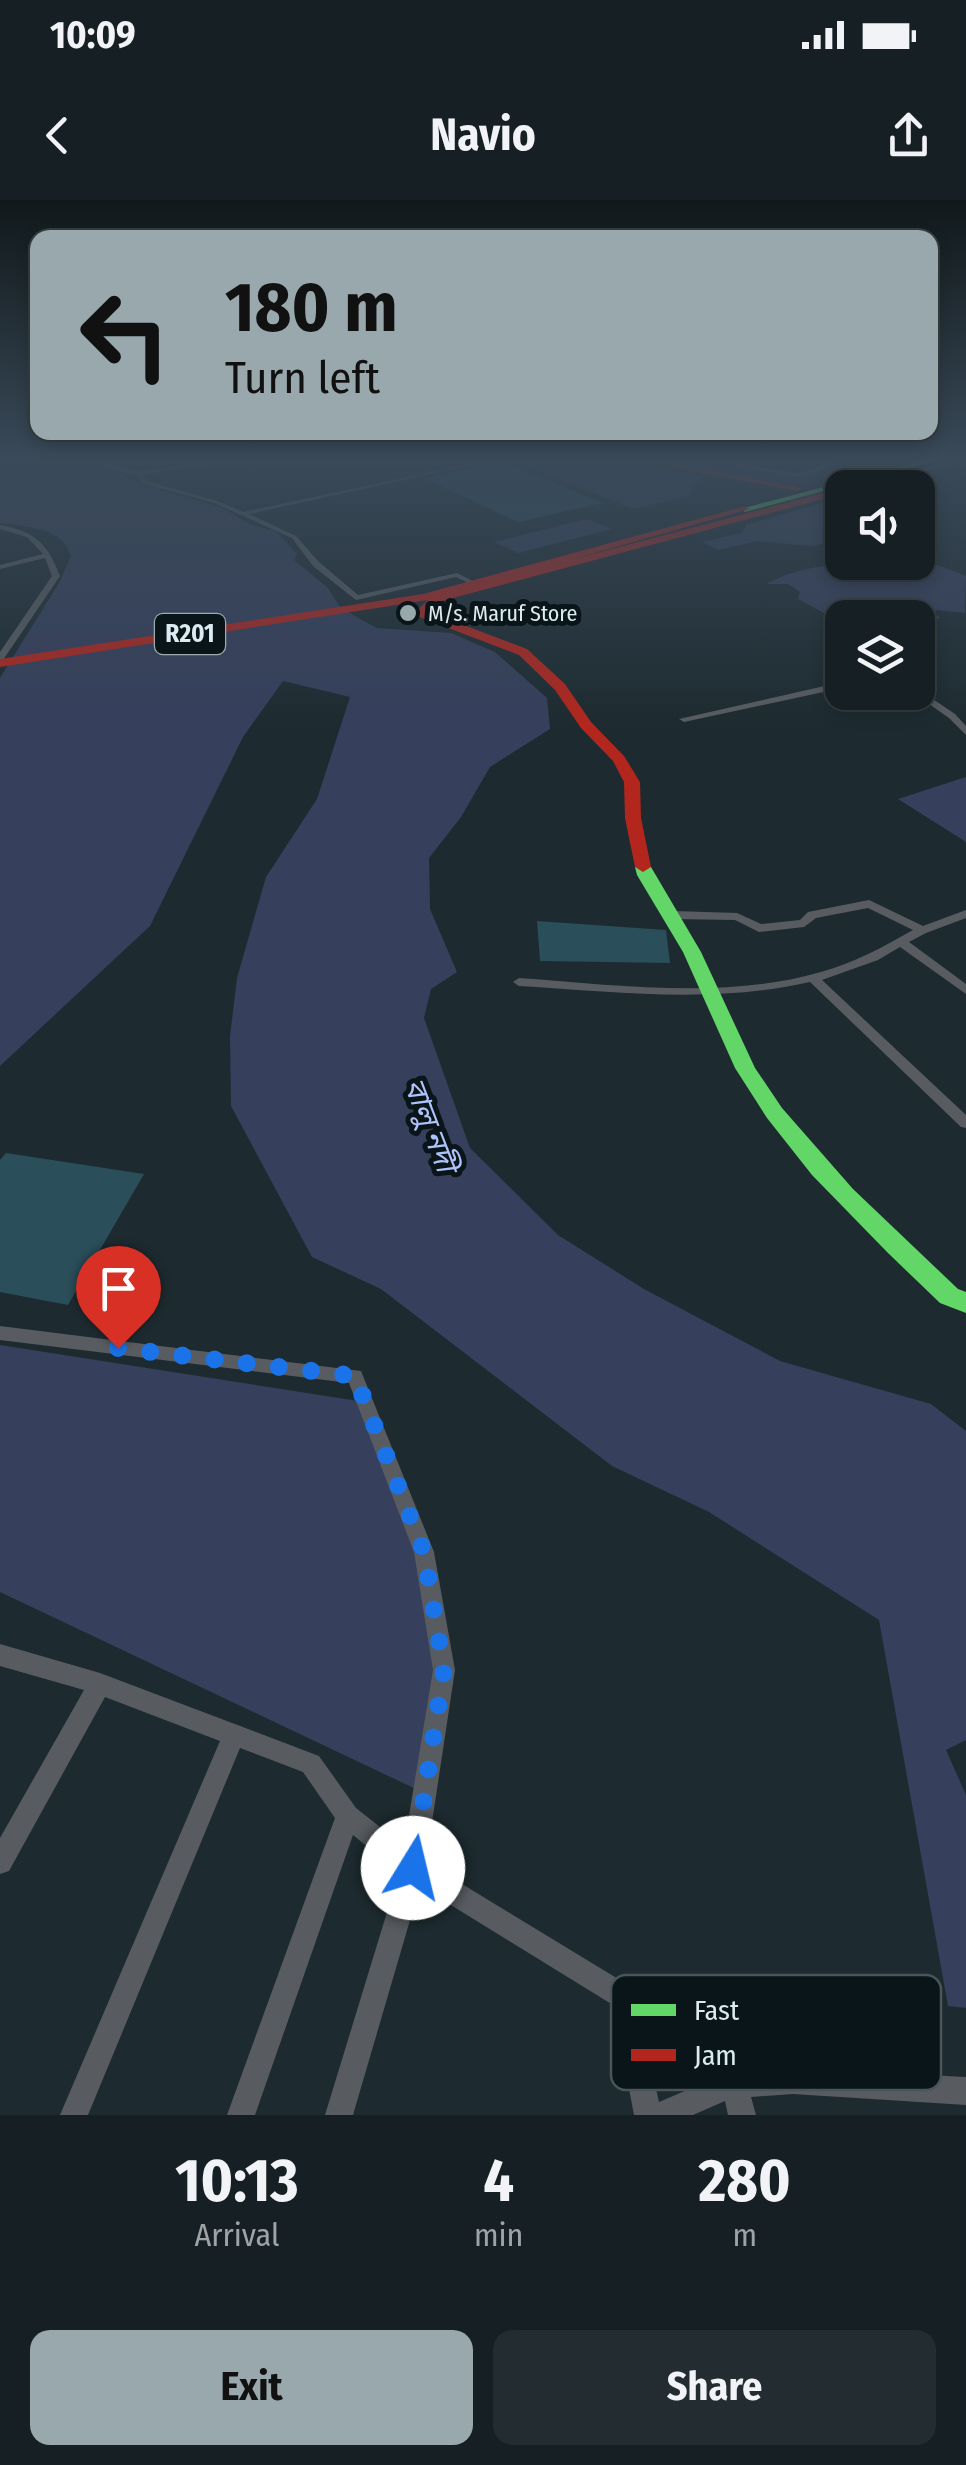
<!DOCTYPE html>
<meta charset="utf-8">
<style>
body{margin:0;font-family:"Fira Sans Condensed","Noto Sans Bengali",sans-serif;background:#232d31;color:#f1f3f6;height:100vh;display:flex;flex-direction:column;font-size:38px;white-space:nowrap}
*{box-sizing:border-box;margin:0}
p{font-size:32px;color:#9ea3a6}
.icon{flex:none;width:55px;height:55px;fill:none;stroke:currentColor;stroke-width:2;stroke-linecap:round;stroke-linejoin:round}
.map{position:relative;height:1915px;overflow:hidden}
.side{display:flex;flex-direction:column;background:#162024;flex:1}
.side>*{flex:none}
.guide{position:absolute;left:30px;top:30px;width:908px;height:210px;border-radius:20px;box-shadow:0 5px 15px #0003,0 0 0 2px #353e41;background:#99a8ad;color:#111;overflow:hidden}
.controls{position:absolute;left:825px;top:270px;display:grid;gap:20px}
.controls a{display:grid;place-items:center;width:110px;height:110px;border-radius:20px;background:#162024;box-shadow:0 5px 15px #0003,0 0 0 2px #353e41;font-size:50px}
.pin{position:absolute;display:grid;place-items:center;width:85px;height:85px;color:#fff;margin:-102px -42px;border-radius:50% 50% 50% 0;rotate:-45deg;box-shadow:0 0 10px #0007}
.pin .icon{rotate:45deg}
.me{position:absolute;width:110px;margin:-55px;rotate:9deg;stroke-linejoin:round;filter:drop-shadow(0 0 8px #0008)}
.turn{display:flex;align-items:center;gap:35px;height:210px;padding:0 30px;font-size:45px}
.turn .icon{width:130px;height:130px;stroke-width:2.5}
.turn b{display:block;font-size:70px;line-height:85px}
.eta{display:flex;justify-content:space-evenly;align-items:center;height:170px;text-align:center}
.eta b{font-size:60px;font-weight:700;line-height:70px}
.cta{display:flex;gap:20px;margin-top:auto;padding:20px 30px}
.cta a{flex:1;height:115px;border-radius:20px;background:#99a8ad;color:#111;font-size:40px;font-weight:700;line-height:115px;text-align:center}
.cta a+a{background:#232d31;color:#f1f3f6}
.status{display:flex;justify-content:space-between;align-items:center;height:70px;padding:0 50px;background:#162024;direction:ltr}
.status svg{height:28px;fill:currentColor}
header{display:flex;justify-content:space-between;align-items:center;height:130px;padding:0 30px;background:#162024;font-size:45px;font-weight:700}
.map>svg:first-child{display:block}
</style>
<div class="status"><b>10:09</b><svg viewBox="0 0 49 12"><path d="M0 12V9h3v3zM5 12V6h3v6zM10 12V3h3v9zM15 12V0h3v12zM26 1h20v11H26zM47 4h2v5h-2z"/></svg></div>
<header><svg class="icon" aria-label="back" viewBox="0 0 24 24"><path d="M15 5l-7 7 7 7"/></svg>Navio<svg class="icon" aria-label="share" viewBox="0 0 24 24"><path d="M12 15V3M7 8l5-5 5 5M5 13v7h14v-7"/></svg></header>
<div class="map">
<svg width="966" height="1915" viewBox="0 0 966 1915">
<rect width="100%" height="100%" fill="#1d2b30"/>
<path fill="#2a4e5a" d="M504,262L602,303L518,322L424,278Z
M537,721L666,730L670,763L540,761Z
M6,953L144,974L68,1105L0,1092V960Z"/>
<path fill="#363f5b" d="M0,259H71L105,265L138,283L220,307L252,325L276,331L297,354L294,360L327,387L340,407L360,419L377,428L451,433L495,452L547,498L550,529L490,567L461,617L429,658L430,709L457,772L431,789L424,818L470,948L558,1035L644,1089L780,1161L931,1204L966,1231V1540L946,1550L966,1595V1808L948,1806L879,1420L709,1312L612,1266L381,1089L312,1057L231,906L230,836L237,778L266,677L317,599L350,497L283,481L243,537L150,726L0,866V478L59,383L71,356C62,326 26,327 0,323Z
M511,259H614L706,276L693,283L690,296L633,309Z
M643,259H699L797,276L863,259H909L788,286Z
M842,297V339L812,346L757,341L719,350L702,342L742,333L746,325Z
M587,319L612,329L518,353L494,342Z
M918,357L966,376L965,413L937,410L933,413L941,418L918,423V418H842V423L798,399L800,392L788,384H766C809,360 869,362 918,362Z
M966,577V642L898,599Z
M0,1145L358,1201L417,1341L432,1411L436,1513L420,1591L0,1392Z"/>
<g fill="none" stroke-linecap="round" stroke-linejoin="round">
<path fill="#585c60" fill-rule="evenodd" d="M85,259C103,258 120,270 139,271L243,259L143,274L146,281L218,301L243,312L491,259H500L249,314L296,336L319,362L358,395L457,373L475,382L471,384L456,377L356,400L313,366L292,338L214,303L142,283L137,275L123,273Z
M703,259H713L796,273L853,259H861L796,277Z
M957,259H965L864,288H852Z
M0,325C36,332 47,343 60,376L3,460L0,461V452L52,376L45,358L0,369V365L43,354L27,337L0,329Z
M842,482V488L684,522L679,519Z
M918,489L955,514L966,526V535L949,518L915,494Z
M869,700L923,726L966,710V718L926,733L909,742L966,784V794L900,747L878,760L822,780L966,915V928L961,927L810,782C714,804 617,792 519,786L513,782L519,778C618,785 724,800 821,772C854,763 883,747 913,730L868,708L816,718L804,727L759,732L735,720L673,719L667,715L673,711L737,713L761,724L800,720L808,712Z
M0,1126L361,1171L434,1352L455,1470L426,1662L633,1788L659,1902L734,1870L793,1868L966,1877V1905L793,1894L751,1897L756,1915H728L725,1901L693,1915H634L613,1805L420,1686L353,1915H325L399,1673L353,1635L255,1915H227L335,1618L303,1572L240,1548L88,1915H60L220,1541L105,1497L9,1671L0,1674V1638L84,1490L0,1466V1444L100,1473L319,1556L356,1608L404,1646L433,1470L414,1352L349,1183L0,1140Z"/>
<path fill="#63d668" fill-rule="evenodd" d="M930,259H943L745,312L740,309Z
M643,662L651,667L701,752L755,868L782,908L853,989L958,1089L966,1092V1113L940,1103L888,1053L812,975L767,918L735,868L683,752L637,675L635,667Z"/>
<path fill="#b3261e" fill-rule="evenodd" d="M626,259H643L802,288L797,291Z
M842,288V294L438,402L429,412L527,449L565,484L591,522L624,556L640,582L641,618L651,667L643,672L635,667L625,618L624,582L613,561L581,528L555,490L519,455L417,416V410L428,400L0,467V459L423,394L742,307L750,309L570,360Z"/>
</g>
<linearGradient id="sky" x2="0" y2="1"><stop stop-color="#10181a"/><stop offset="0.49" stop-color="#3a4a59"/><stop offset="1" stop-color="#3a4a59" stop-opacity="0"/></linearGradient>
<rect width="966" height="527" fill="url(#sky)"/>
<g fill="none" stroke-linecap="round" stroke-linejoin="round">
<path stroke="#1a73e8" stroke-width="18" stroke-dasharray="0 32.4" d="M118,1148L355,1176L424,1352L444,1470L413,1668"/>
</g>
<circle fill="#99a8ad" stroke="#0a1519" stroke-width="4" cx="408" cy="413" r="10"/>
<g text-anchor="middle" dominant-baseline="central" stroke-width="10" stroke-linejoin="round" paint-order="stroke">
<g font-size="22" fill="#dcebf1" stroke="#0a1519" text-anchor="start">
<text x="428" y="413">M/s. Maruf Store</text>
</g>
<rect fill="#0a1519" stroke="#9dabb0" stroke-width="2.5" x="155" y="414" width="70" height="40" rx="8"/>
<g font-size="25" font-weight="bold" fill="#dcebf1">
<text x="190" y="434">R201</text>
</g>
<g font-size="30" font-style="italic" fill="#afc2fa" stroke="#0a1519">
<text transform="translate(430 925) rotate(69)">বালু নদী</text>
</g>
</g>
<rect x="611" y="1775" width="330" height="115" rx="15" fill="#0a1519" stroke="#49555a" stroke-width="2.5"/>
<rect x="631" y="1804" width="45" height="12" fill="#63d668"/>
<rect x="631" y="1849" width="45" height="12" fill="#b3261e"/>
<g font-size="28" fill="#dcebf1">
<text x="694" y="1820">Fast</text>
<text x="694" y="1865">Jam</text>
</g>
</svg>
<div class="controls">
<a><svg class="icon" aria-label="sound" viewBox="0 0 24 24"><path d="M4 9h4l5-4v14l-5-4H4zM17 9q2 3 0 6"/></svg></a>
<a><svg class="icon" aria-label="layers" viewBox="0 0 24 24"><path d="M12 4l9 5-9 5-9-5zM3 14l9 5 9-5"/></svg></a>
</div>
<div class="pin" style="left:118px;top:1148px;background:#d93025"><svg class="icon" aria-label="arrive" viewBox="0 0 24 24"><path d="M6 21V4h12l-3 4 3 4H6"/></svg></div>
<svg class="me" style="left:413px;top:1668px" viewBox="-20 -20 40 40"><circle r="19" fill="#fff"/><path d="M0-13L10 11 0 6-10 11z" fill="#1a73e8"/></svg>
<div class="guide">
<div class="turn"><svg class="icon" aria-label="left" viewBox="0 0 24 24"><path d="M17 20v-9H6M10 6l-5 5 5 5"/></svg><div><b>180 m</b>Turn left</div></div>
</div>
</div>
<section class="side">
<div class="eta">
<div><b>10:13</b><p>Arrival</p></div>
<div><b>4</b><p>min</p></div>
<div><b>280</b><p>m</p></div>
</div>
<div class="cta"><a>Exit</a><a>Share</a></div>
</section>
